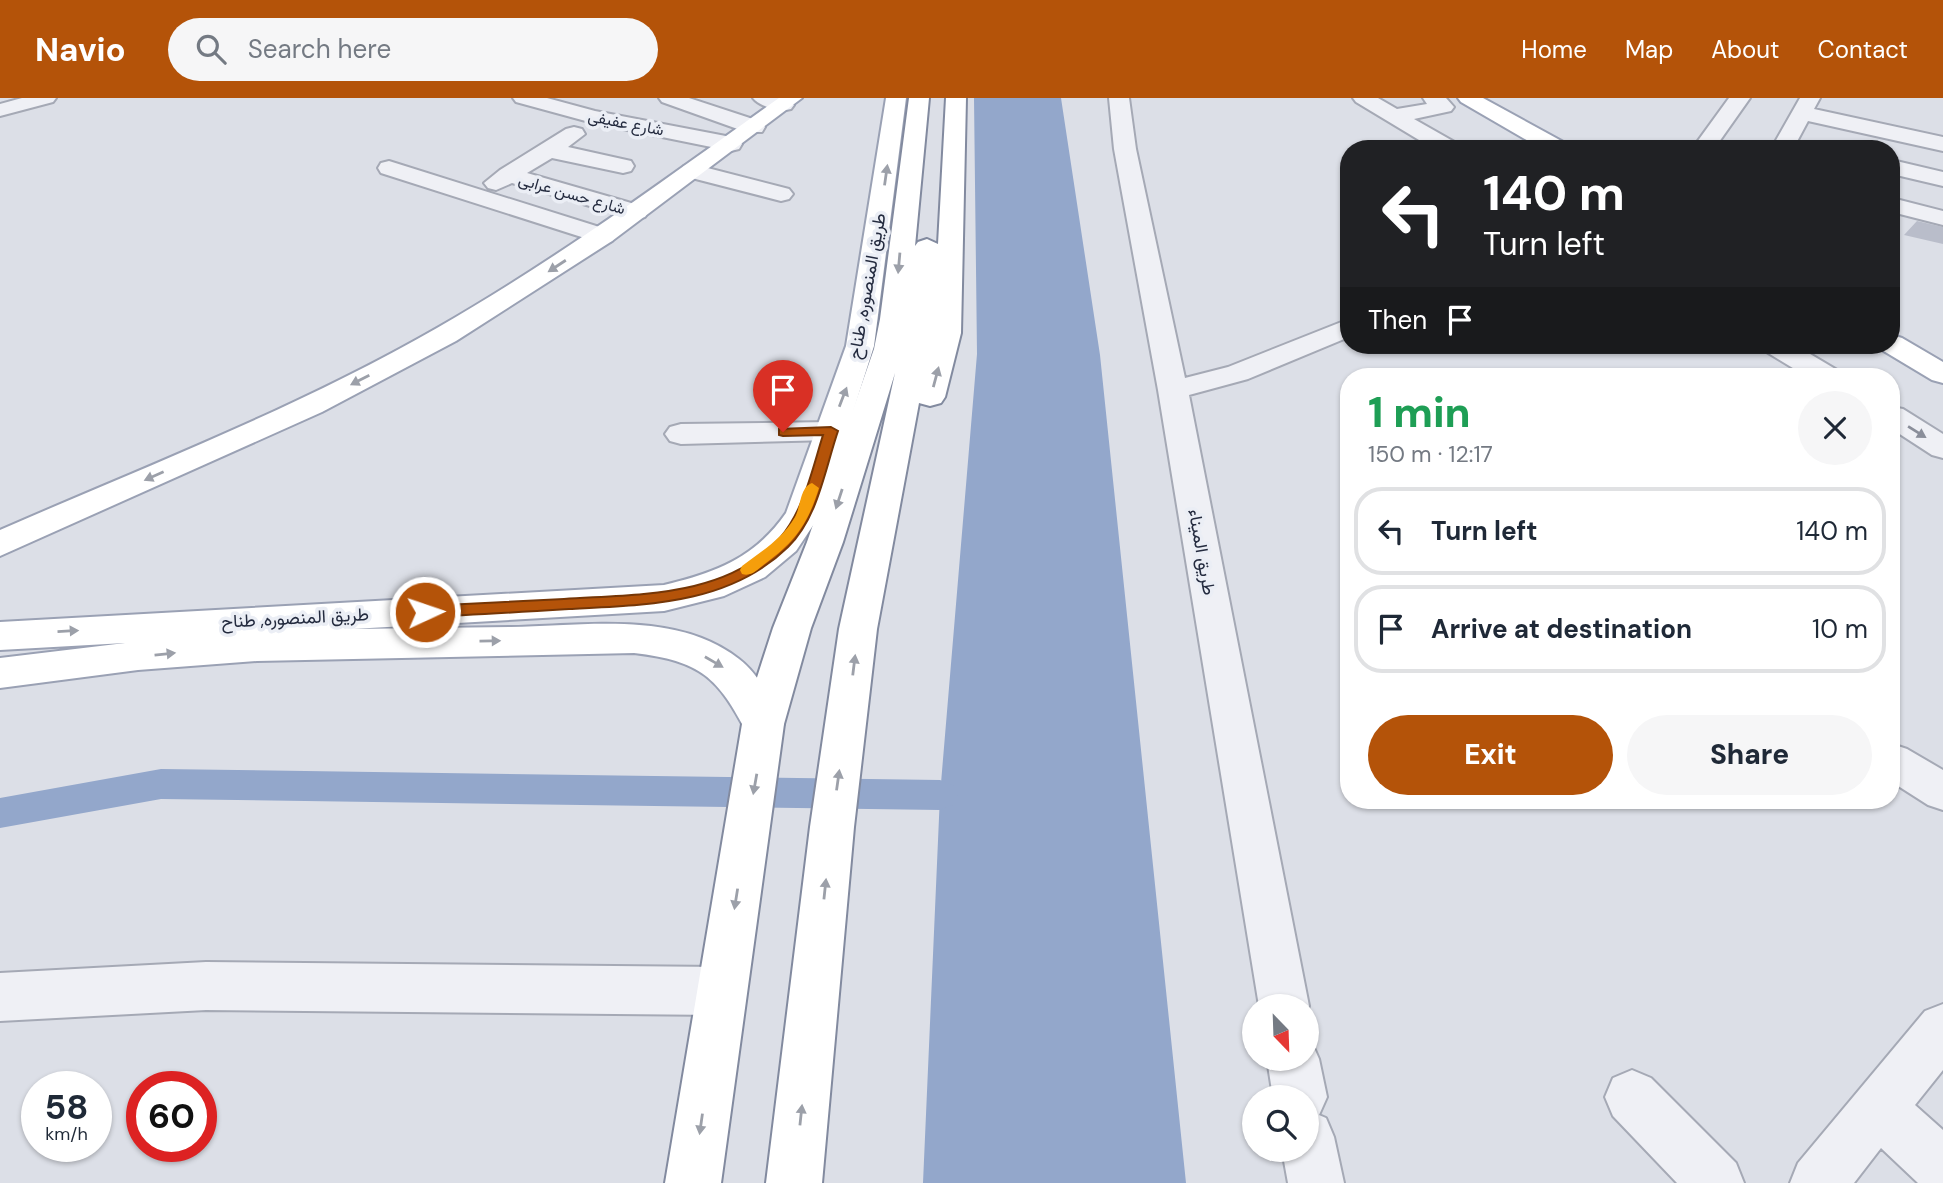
<!DOCTYPE html>
<meta charset="utf-8">
<style>
body{margin:0;font-family:"DM Sans",Vazirmatn,sans-serif;background:#f6f6f7;color:#1f2937;height:100vh;display:flex;flex-direction:column;font-size:26px;white-space:nowrap}
*{box-sizing:border-box;margin:0}
p{font-size:23px;color:#747a83}
.icon{flex:none;width:38px;height:38px;fill:none;stroke:currentColor;stroke-width:2;stroke-linecap:round;stroke-linejoin:round}
.map{position:relative;flex:1;overflow:hidden}
.drawer{position:absolute;left:1340px;top:270px;width:560px;height:441px;display:flex;flex-direction:column;background:#fff;border-radius:28px;box-shadow:0 2px 5px #0004}
.drawer>*{flex:none}
.hud{position:absolute;left:1340px;top:42px;width:560px;height:214px;border-radius:28px;box-shadow:0 2px 5px #0004;background:#202124;color:#fff;overflow:hidden}
.needle{width:46px;rotate:157deg}
.controls{position:absolute;left:1242px;top:896px;display:grid;gap:14px}
.controls a{display:grid;place-items:center;width:77px;height:77px;border-radius:50%;background:#fff;box-shadow:0 2px 5px #0004;font-size:35px}
.speed{position:absolute;left:21px;top:973px;display:flex;gap:14px;font-size:35px;font-weight:700;text-align:center}
.speed>*{display:grid;place-content:center;width:91px;height:91px;border-radius:50%;background:#fff;box-shadow:0 2px 5px #0004;line-height:1}
.speed small{font-size:18px;font-weight:400}
.speed .limit{border:10px solid #d22;background:#fff;color:#111}
.pin{position:absolute;display:grid;place-items:center;width:60px;height:60px;color:#fff;margin:-72px -30px;border-radius:50% 50% 50% 0;rotate:-45deg;box-shadow:0 0 7px #0007}
.pin .icon{rotate:45deg}
.me{position:absolute;width:77px;margin:-38px;rotate:87deg;stroke-linejoin:round;filter:drop-shadow(0 0 5px #0008)}
.turn{display:flex;align-items:center;gap:24px;height:147px;padding:0 28px;font-size:32px}
.turn .icon{width:91px;height:91px;stroke-width:2.5}
.turn b{display:block;font-size:49px;line-height:60px}
.then{display:flex;align-items:center;height:66px;padding:0 28px;background:#0003;gap:14px;font-size:26px}
.round{display:grid;place-items:center;flex:none;width:74px;height:74px;border-radius:37px;background:#f6f6f7}
.headline{display:flex;align-items:center;justify-content:space-between;height:119px;padding:0 28px}
h1{font-size:42px;font-weight:800;line-height:52px;color:#1e9e55}
.primary-button{display:flex;gap:14px;margin-top:auto;padding:14px 28px}
.primary-button a{flex:1;height:80px;border-radius:42px;background:#b45309;color:#fff;font-size:28px;font-weight:800;line-height:80px;text-align:center}
.primary-button a+a{background:#f6f6f7;color:#1f2937}
ul{padding:0;list-style:none}
li{display:flex;align-items:center;gap:21px;height:88px;margin:0 14px 10px;padding:0 14px;border:4px solid #e0e1e3;border-radius:28px}
li div{flex:1}
li b{display:block;font-size:26px}
li em{font-style:normal}
header{display:flex;align-items:center;gap:42px;box-sizing:border-box;height:98px;padding:0 35px;background:#b45309;color:#fff}
header strong{font-size:33px}
nav{display:flex;gap:38px;margin-inline-start:auto;font-size:24px}
.search{width:490px;height:63px;background:#f6f6f7;display:flex;align-items:center;gap:18px;box-sizing:border-box;padding:0 24px;border-radius:38px;color:#747a83;font-size:26px}
.map>svg:first-child{display:block}
</style>
<header>
<strong>Navio</strong>
<div class="search"><svg class="icon" aria-label="search" viewBox="0 0 24 24"><circle cx="10" cy="10" r="6"/><path d="M15 15l6 6"/></svg>Search here</div>
<nav><a>Home</a><a>Map</a><a>About</a><a>Contact</a></nav>
</header>
<div class="map">
<svg width="1943" height="1085" viewBox="0 0 1943 1085">
<rect width="100%" height="100%" fill="#dcdfe7"/>
<path fill="#93a7cb" d="M974,0H1061L1100,257L1186,1085H923L940,697L977,256Z"/>
<g fill="none" stroke-linecap="round" stroke-linejoin="round">
<path fill="#93a7cb" fill-rule="evenodd" d="M161,671L940,682L953,687L958,697L953,707L940,712L161,701L0,730V700Z"/>
</g>
<path fill="#b9bdca" d="M1917,123L1943,129V146L1904,137Z"/>
<g fill="none" stroke-linecap="round" stroke-linejoin="round">
<g stroke="#a5a9b5" stroke-width="4">
<path id="minor" d="M22,0H56L53,4L0,18V6Z
M513,0H547L595,13L731,39L739,41L742,46L739,51L731,53L593,25L516,4Z
M659,0H689L762,24L765,29L762,34H746L662,4Z
M753,0H784L794,7L791,11C780,14 760,9 753,0Z
M1109,0H1129L1136,51L1185,280L1228,269L1349,221V239L1248,281L1189,297L1309,908L1307,913V908H1259L1158,292L1114,51Z
M1353,0H1378L1397,11L1427,6L1423,0H1446L1454,9L1451,13L1414,21L1458,46L1461,51H1434L1356,4Z
M1729,0H1750L1714,51H1692Z
M1800,0H1820L1814,11L1943,39V53L1808,23L1793,51H1771Z
M574,29L582,31L585,36L568,49L631,63L634,68L631,73L623,75L552,60L527,75L645,109L648,114L645,119L636,121L627,119L512,85L496,92L488,90L484,85L500,72L566,31Z
M1892,62L1943,74V88L1892,76Z
M389,63L612,133L616,138L612,143L603,146L594,143L381,75L378,70L381,65Z
M692,66L789,91L793,96L789,101L781,103L684,78L680,73L684,68Z
M1892,100L1943,113V127L1892,114Z
M1761,247H1795L1837,272L1841,278H1806L1765,253Z
M1892,309L1903,311L1943,336V360L1932,357L1892,331Z
M831,324L842,326L847,333L842,340L831,342L681,346L670,343L665,336L670,329L681,326Z
M1892,646L1907,651L1943,672V712L1928,707L1892,684Z
M206,864L721,869L739,876L746,893L739,910L721,917L206,912L0,923V875Z
M1943,906V972L1915,1007L1943,1032V1085H1918L1881,1050L1854,1085H1790L1798,1065L1925,913Z
M1307,941L1311,943L1319,961L1327,999L1319,1017L1326,1020L1334,1039L1344,1085H1288L1282,1052H1307V999H1273L1267,961H1307Z
M1632,972L1651,980L1736,1065L1744,1085H1677L1613,1018L1605,999L1613,980Z"/>
</g>
<g stroke="#9aa1b4" stroke-width="4">
<path id="major" d="M779,0H802L612,143L456,243L322,314L0,458V432C146,368 298,310 437,230C556,162 667,80 779,0Z
M886,0H906L874,248L820,417L796,453L765,479L724,498L664,513L352,531C405,530 458,530 511,529C584,528 677,512 739,561C760,577 771,603 784,626L778,637L763,642L748,637C718,579 701,563 634,555L257,563L138,572L0,590V560L125,545L0,552V524L664,487C715,475 755,460 786,415L846,248Z
M1458,0H1483L1567,46L1570,51H1542L1461,4Z
M1892,237L1902,240L1943,264V285L1932,282L1882,252L1878,247H1892Z"/>
</g>
<g stroke="#828a9f" stroke-width="4">
<path id="highway" d="M909,0H929L915,148L918,144L927,141L938,146L946,0H966L961,235L945,299L941,305L930,308L919,305L877,531L854,729L822,1085H766L810,729L839,531L895,275L843,444L811,530L784,626L721,1085H665L742,626L773,530L807,444L874,251L880,221Z"/>
</g>
<use href="#minor" fill="#eff0f5" fill-rule="evenodd"/>
<use href="#major" fill="#fff" fill-rule="evenodd"/>
<use href="#highway" fill="#fff" fill-rule="evenodd"/>
</g>
<defs><path id="oneway-solid" d="M-6-.8H1V-3.2L6.5 0L1 3.2V.8H-6Z" transform="scale(1.75)"/></defs>
<g fill="#9ca0a9">
<use href="#oneway-solid" transform="translate(886 77) rotate(-82)"/>
<use href="#oneway-solid" transform="translate(899 165) rotate(95)"/>
<use href="#oneway-solid" transform="translate(557 168) rotate(147)"/>
<use href="#oneway-solid" transform="translate(936 279) rotate(-75)"/>
<use href="#oneway-solid" transform="translate(360 282) rotate(153)"/>
<use href="#oneway-solid" transform="translate(843 299) rotate(-69)"/>
<use href="#oneway-solid" transform="translate(154 378) rotate(156)"/>
<use href="#oneway-solid" transform="translate(839 401) rotate(108)"/>
<use href="#oneway-solid" transform="translate(68 533) rotate(-3)"/>
<use href="#oneway-solid" transform="translate(490 543) rotate(-1)"/>
<use href="#oneway-solid" transform="translate(165 556) rotate(-6)"/>
<use href="#oneway-solid" transform="translate(714 564) rotate(30)"/>
<use href="#oneway-solid" transform="translate(854 567) rotate(-83)"/>
<use href="#oneway-solid" transform="translate(838 682) rotate(-82)"/>
<use href="#oneway-solid" transform="translate(755 686) rotate(100)"/>
<use href="#oneway-solid" transform="translate(825 791) rotate(-84)"/>
<use href="#oneway-solid" transform="translate(736 801) rotate(99)"/>
<use href="#oneway-solid" transform="translate(801 1017) rotate(-84)"/>
<use href="#oneway-solid" transform="translate(701 1026) rotate(98)"/>
</g>
<use fill="#8a8e9a" href="#oneway-solid" transform="translate(1917 334) rotate(32)"/>
<path fill="#b45309" stroke="#753606" stroke-width="2" d="M831,329L838,333C825,371 818,420 788,449C729,507 645,507 569,511C521,514 473,517 425,519L417,514L425,508C472,506 518,503 564,501C636,496 727,500 780,440C804,412 812,372 823,337L783,338L779,337V331Z"/>
<path fill="#f59e0b" d="M812,385L819,390C808,425 796,443 766,465C758,471 752,479 742,476L740,472L742,468C762,453 782,441 795,419C801,408 800,389 812,385Z"/>
<g text-anchor="middle" dominant-baseline="central" stroke-width="7" stroke-linejoin="round" paint-order="stroke">
<g font-size="16" fill="#242b3f" stroke="#ebeef5">
<text transform="translate(626 25) rotate(11)">شارع عفيفى</text>
<text transform="translate(572 96) rotate(16)">شارع حسن عرابى</text>
</g>
<g font-size="18" fill="#242b3f" stroke="#ebeef5">
<text transform="translate(867 188) rotate(-80)">طريق المنصوره, طناح</text>
<text transform="translate(1202 454) rotate(80)">طريق الميناء</text>
<text transform="translate(295 520) rotate(-3)">طريق المنصوره, طناح</text>
</g>
</g>
</svg>
<div class="controls">
<a><svg class="needle" viewBox="-14 -14 28 28"><path d="M0-13l5 13h-10z" fill="#e53935"/><path d="M0 13l5-13h-10z" fill="#747a83"/></svg></a>
<a><svg class="icon" aria-label="search" viewBox="0 0 24 24"><circle cx="10" cy="10" r="6"/><path d="M15 15l6 6"/></svg></a>
</div>
<div class="speed"><div>58<small>km/h</small></div><div class="limit">60</div></div>
<div class="pin" style="left:783px;top:334px;background:#d93025"><svg class="icon" aria-label="arrive" viewBox="0 0 24 24"><path d="M6 21V4h12l-3 4 3 4H6"/></svg></div>
<svg class="me" style="left:425px;top:514px" viewBox="-20 -20 40 40"><circle r="17" fill="#b45309" stroke="#fff" stroke-width="3"/><path d="M0-11L8 9 0 5-8 9z" fill="#fff"/></svg>
<div class="hud">
<div class="turn"><svg class="icon" aria-label="left" viewBox="0 0 24 24"><path d="M17 20v-9H6M10 6l-5 5 5 5"/></svg><div><b>140 m</b>Turn left</div></div>
<div class="then">Then<svg class="icon" aria-label="arrive" viewBox="0 0 24 24"><path d="M6 21V4h12l-3 4 3 4H6"/></svg></div>
</div>
<section class="drawer">
<div class="headline"><div><h1>1 min</h1><p>150 m · 12:17</p></div><a class="round"><svg class="icon" aria-label="close" viewBox="0 0 24 24"><path d="M6 6l12 12M18 6L6 18"/></svg></a></div>
<ul>
<li><svg class="icon" aria-label="left" viewBox="0 0 24 24"><path d="M17 20v-9H6M10 6l-5 5 5 5"/></svg><div><b>Turn left</b></div><em>140 m</em></li>
<li><svg class="icon" aria-label="arrive" viewBox="0 0 24 24"><path d="M6 21V4h12l-3 4 3 4H6"/></svg><div><b>Arrive at destination</b></div><em>10 m</em></li>
</ul>
<div class="primary-button"><a>Exit</a><a>Share</a></div>
</section>
</div>
